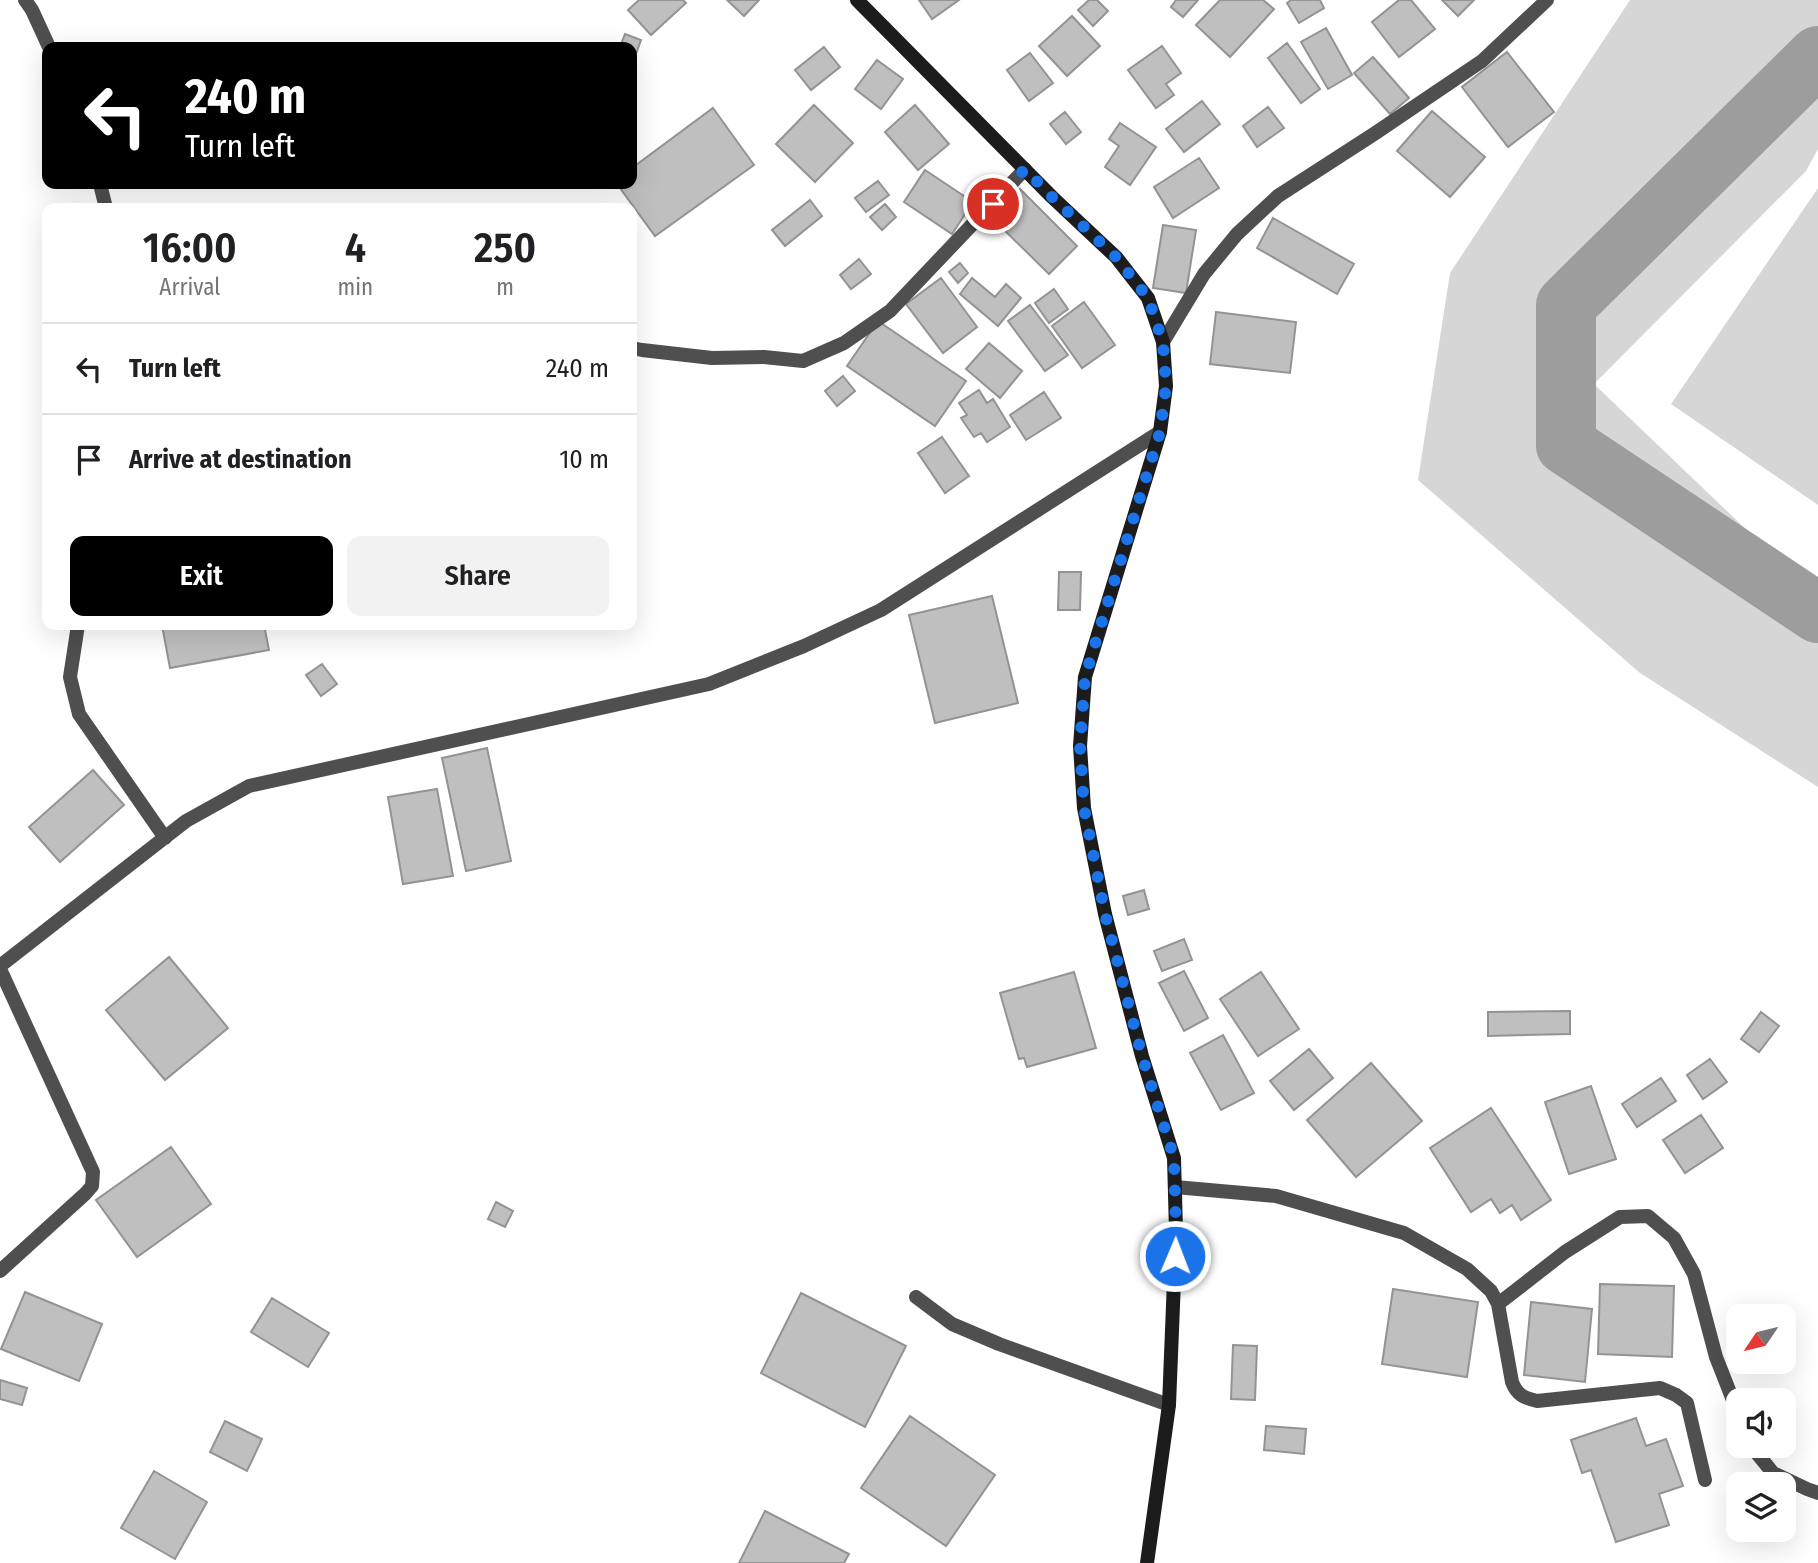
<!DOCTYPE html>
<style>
body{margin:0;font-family:"Fira Sans Condensed",sans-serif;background:#f2f2f2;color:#202124;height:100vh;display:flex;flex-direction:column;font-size:26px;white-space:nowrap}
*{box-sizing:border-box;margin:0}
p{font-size:23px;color:#757577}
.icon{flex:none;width:38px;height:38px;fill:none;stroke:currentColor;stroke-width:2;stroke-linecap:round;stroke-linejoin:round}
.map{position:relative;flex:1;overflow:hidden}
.sheet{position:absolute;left:42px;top:203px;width:595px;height:427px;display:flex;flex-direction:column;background:#fff;border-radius:14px;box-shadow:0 7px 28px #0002}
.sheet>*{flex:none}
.guide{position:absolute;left:42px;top:42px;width:595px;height:147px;border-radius:14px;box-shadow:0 7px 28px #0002;background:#000;color:#fff;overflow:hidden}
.needle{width:46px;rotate:235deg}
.fabs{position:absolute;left:1726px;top:1304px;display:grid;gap:14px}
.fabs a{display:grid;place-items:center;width:70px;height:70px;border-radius:14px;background:#fff;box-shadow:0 7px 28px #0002;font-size:35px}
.pin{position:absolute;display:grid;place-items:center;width:60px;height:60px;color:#fff;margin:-30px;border:4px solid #fff;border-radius:50%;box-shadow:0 2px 7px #0007}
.me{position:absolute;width:77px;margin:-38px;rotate:1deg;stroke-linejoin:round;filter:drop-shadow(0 0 5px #0008)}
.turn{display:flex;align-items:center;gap:24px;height:147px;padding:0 28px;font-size:32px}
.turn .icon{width:91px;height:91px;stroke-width:2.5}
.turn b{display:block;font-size:49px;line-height:60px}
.eta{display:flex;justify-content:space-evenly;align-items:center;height:119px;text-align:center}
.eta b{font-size:42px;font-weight:600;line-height:49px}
.button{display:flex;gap:14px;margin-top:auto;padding:14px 28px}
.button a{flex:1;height:80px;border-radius:14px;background:#000;color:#fff;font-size:28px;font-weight:600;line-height:80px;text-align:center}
.button a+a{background:#f2f2f2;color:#202124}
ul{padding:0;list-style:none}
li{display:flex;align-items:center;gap:21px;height:91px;padding:0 28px;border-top:2px solid #e0e0e0}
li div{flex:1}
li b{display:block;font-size:26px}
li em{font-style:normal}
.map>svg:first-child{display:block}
</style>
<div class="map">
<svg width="1818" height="1563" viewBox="0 0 1818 1563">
<rect width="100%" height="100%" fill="#fff"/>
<path fill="#d6d6d6" d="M1630,0H1818V149L1806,171L1594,384L1818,598V787L1640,673L1418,480L1450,273Z
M1818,188V505L1671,404Z"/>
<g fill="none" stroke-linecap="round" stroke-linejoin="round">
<path stroke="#9d9d9d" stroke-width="60" d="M1818,56L1566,305V445L1818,613"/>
</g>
<path fill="#bfbfbf" stroke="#939393" stroke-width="2" d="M639,0H683L686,3L651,35L628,10Z
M727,0H759L744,16Z
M919,0H959L932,19Z
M1089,0H1097L1108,11L1093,26L1078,10Z
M1176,0H1198L1183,17L1171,7Z
M1220,0H1263L1274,9L1230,57L1196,25Z
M1291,0H1320L1324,8L1299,23L1287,3Z
M1399,0H1411L1435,29L1399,57L1372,22Z
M1442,0H1474L1458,16Z
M1072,16L1100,46L1067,76L1039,46Z
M1326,28L1352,75L1328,89L1301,42Z
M625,34L641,40L632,65V47H620Z
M1287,43L1320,89L1301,103L1268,58Z
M1162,46L1181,73L1166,84L1174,95L1156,108L1128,70Z
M824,47L840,67L811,90L795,70Z
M1507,52L1554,112L1508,147L1462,87Z
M1030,53L1053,83L1029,101L1007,70Z
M1373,57L1409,98L1390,114L1354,73Z
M877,60L903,79L881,109L855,89Z
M1202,101L1220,124L1184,152L1166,129Z
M814,105L853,143L815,182L776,144Z
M915,105L949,144L918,170L885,132Z
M1268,107L1284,128L1257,147L1243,126Z
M713,108L754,165L655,236L617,184H632V168Z
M1432,111L1485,157L1450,197L1397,151Z
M1065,112L1081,132L1066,144L1050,124Z
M1120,123L1156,147L1130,185L1105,167L1119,146L1109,139Z
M1199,158L1219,188L1173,218L1154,187Z
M925,170L973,202L952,234L904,202Z
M878,181L889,195L866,212L855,198Z
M1020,189L1077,246L1049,274L992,218Z
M810,200L822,216L785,246L772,230Z
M885,204L896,217L882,230L870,217Z
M1273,218L1354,264L1337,294L1257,248Z
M1163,225L1196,230L1186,293L1153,288Z
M859,259L871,274L851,289L840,275Z
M960,263L968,273L958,283L949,272Z
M941,278L977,327L943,353L906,304Z
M972,278L995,297L1006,284L1021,298L998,326L960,294Z
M1054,289L1068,309L1049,323L1035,303Z
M1084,302L1115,345L1082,368L1052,326Z
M1030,305L1068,355L1045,371L1008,321Z
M1216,312L1296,322L1290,373L1210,364Z
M878,321L966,381L935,426L847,366Z
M989,343L1022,371L1000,398L966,369Z
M843,376L855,391L837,406L825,391Z
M979,390L987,403L993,399L1010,427L987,442L981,433L974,437L961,418L967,415L959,403Z
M1044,392L1061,418L1026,440L1010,415Z
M942,437L969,476L945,493L918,453Z
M1059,572H1081L1080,610H1058Z
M992,596L1018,703L935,723L909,615Z
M162,625H264L269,650L170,668Z
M322,664L337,684L321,696L306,675Z
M487,748L511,861L466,871L442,758Z
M93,770L124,805L60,862L29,827Z
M437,789L453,876L403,884L388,797Z
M1144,890L1149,909L1128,915L1123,896Z
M1184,939L1192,960L1162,971L1154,951Z
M169,957L228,1028L165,1080L106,1010Z
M1184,971L1208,1018L1184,1031L1159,983Z
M1074,972L1096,1048L1027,1067L1024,1058L1019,1059L1000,993Z
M1261,972L1299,1029L1258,1056L1220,999Z
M1570,1011V1034L1488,1036V1012Z
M1761,1012L1779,1026L1759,1052L1741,1039Z
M1223,1035L1254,1093L1221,1110L1190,1053Z
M1309,1049L1333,1078L1294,1110L1270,1081Z
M1710,1059L1727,1082L1703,1099L1687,1075Z
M1371,1063L1422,1121L1356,1177L1307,1120Z
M1661,1078L1676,1101L1637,1127L1622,1104Z
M1591,1086L1616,1159L1569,1174L1545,1102Z
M1491,1108L1551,1200L1521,1220L1512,1205L1500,1213L1491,1199L1471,1212L1430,1148Z
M1701,1115L1723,1148L1685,1173L1663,1140Z
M171,1147L211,1204L137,1257L96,1200Z
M496,1202L513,1211L505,1227L488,1219Z
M1600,1284L1674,1286L1672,1357L1598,1354Z
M1393,1289L1478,1302L1467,1377L1382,1364Z
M25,1292L102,1324L79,1381L1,1349Z
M801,1293L906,1346L865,1427L761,1373Z
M272,1298L329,1333L308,1367L251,1332Z
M1531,1302L1592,1309L1585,1382L1524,1375Z
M1233,1345L1257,1346L1255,1400L1231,1399Z
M0,1380L27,1388L22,1405L0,1399Z
M910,1416L995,1475L946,1546L861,1488Z
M1636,1418L1646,1446L1666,1439L1683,1486L1659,1494L1669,1525L1616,1542L1591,1470L1582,1473L1571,1440Z
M225,1421L262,1439L247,1471L210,1452Z
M1266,1426L1306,1429L1304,1454L1264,1450Z
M154,1471L207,1502L175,1559L121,1528Z
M765,1511L849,1554L844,1563H739Z"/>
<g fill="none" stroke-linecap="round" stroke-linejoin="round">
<path stroke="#4f4f4f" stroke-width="14" d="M25,0L32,10L49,47
M100,184L106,208
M1163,342L1204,274L1237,234L1278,196L1374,134L1482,61L1547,0
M632,348L642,350L712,358L764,357L803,361L844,343L890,311L1025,169
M78,625L70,677L79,714L165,838
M0,966L186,821L249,786L709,684L804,646L881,610L1160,432
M0,969L93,1172L92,1186L85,1194L0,1271
M1175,1187L1276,1196L1404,1233L1467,1269L1491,1291L1498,1304L1512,1382C1517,1395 1524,1398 1537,1401L1660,1388L1676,1395L1687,1403L1705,1480
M916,1297L952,1324L999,1344L1169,1405
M1498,1304L1565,1252L1620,1217L1648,1216L1674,1238L1694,1274L1716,1357L1738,1413
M1751,1446L1773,1473L1807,1489L1818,1493"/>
<path stroke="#1c1c1c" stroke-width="14" d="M857,0L1052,197L1116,257L1148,298L1163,342L1166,386L1160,432L1085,677L1080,746L1084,808L1105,914L1142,1056L1174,1158L1176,1231L1169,1405L1147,1563"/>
</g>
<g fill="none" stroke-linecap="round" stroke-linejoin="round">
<path stroke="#1a73e8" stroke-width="12" stroke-dasharray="0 21.6" d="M993,204L1025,169L1052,197L1116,257L1148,298L1163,342L1166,386L1160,432L1085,677L1080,746L1084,808L1105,914L1142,1056L1174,1158L1176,1231L1175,1256"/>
</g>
</svg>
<div class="fabs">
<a><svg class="needle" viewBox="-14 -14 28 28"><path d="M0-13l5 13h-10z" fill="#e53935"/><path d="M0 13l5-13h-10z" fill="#757577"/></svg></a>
<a><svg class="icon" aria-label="sound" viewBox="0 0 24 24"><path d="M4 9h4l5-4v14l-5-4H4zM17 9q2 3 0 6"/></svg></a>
<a><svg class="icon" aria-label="layers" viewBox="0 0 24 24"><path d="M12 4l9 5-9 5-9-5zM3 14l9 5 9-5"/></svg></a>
</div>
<div class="pin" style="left:993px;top:204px;background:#d93025"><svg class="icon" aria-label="arrive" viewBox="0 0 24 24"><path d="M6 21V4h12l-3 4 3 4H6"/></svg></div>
<svg class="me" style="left:1175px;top:1256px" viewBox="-20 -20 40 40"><circle r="17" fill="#1a73e8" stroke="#fff" stroke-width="3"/><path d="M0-11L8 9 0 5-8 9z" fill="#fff"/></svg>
<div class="guide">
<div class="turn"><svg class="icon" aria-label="left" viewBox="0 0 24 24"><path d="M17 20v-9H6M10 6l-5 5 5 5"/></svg><div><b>240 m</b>Turn left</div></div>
</div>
<section class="sheet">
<div class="eta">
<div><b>16:00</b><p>Arrival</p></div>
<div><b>4</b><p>min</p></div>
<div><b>250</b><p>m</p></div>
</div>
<ul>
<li><svg class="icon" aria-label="left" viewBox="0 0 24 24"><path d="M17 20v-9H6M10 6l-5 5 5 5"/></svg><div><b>Turn left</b></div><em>240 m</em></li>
<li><svg class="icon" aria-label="arrive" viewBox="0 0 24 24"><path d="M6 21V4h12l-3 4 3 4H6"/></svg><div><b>Arrive at destination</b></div><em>10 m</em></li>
</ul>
<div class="button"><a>Exit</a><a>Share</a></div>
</section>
</div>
